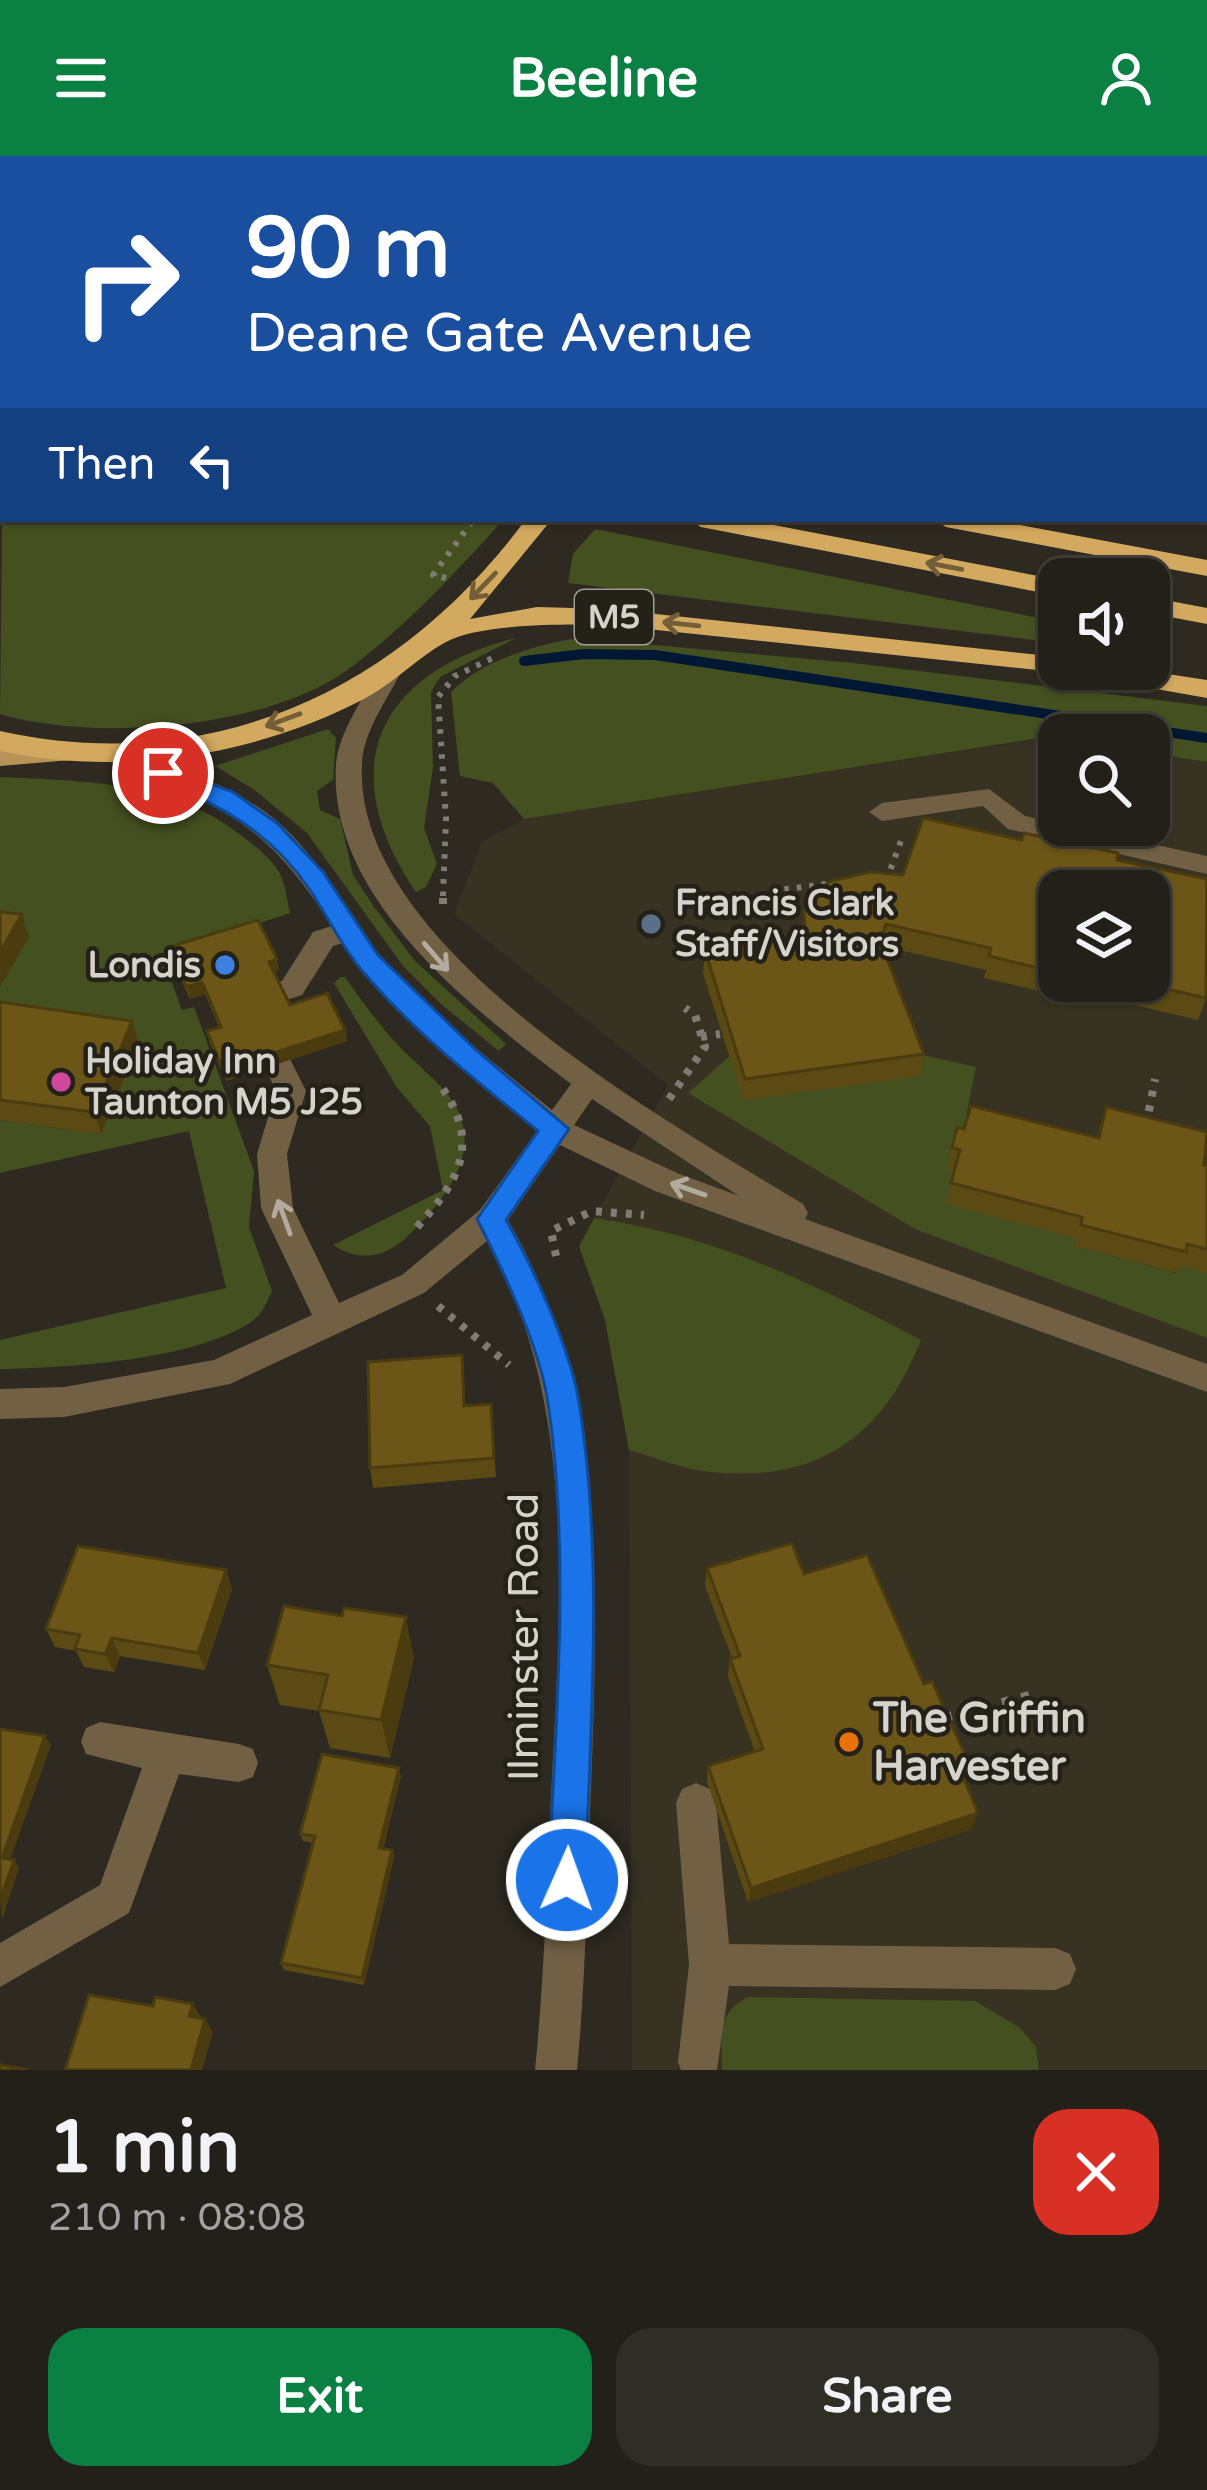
<!DOCTYPE html>
<meta charset="utf-8">
<style>
body{margin:0;font-family:"Varela Round",sans-serif;background:#2e2d26;color:#f1f3f6;height:100vh;display:flex;flex-direction:column;font-size:45px;white-space:nowrap}
*{box-sizing:border-box;margin:0}
p{font-size:39px;color:#a2a3a2}
.icon{flex:none;width:66px;height:66px;fill:none;stroke:currentColor;stroke-width:2;stroke-linecap:round;stroke-linejoin:round}
.map{position:relative;height:1914px;overflow:hidden}
.sheet{display:flex;flex-direction:column;background:#222019;flex:1}
.sheet>*{flex:none}
.hud{position:absolute;left:0px;top:0px;width:1209px;height:366px;box-shadow:0 3px 9px #0004,0 0 0 3px #3f3e38;background:#1a4fa0;color:#fff;overflow:hidden}
.tools{position:absolute;left:1038px;top:402px;display:grid;gap:24px}
.tools a{display:grid;place-items:center;width:132px;height:132px;border-radius:24px;background:#222019;box-shadow:0 3px 9px #0004,0 0 0 3px #3f3e38;font-size:60px}
.pin{position:absolute;display:grid;place-items:center;width:102px;height:102px;color:#fff;margin:-51px;border:6px solid #fff;border-radius:50%;box-shadow:0 3px 12px #0007}
.me{position:absolute;width:132px;margin:-66px;rotate:2deg;stroke-linejoin:round;filter:drop-shadow(0 0 9px #0008)}
.turn{display:flex;align-items:center;gap:42px;height:252px;padding:0 48px;font-size:54px}
.turn .icon{width:156px;height:156px;stroke-width:2.5}
.turn b{display:block;font-size:84px;line-height:102px}
.then{display:flex;align-items:center;height:114px;padding:0 48px;background:#0003;gap:24px;font-size:45px}
.round{display:grid;place-items:center;flex:none;width:126px;height:126px;border-radius:36px;background:#2e2d26}
.summary{display:flex;align-items:center;justify-content:space-between;height:204px;padding:0 48px}
h1{font-size:72px;font-weight:800;line-height:90px}
.primary-button{display:flex;gap:24px;margin-top:auto;padding:24px 48px}
.primary-button a{flex:1;height:138px;border-radius:36px;background:#0b8043;color:#fff;font-size:48px;font-weight:800;line-height:138px;text-align:center}
.primary-button a+a{background:#2e2d26;color:#f1f3f6}
header{display:flex;justify-content:space-between;align-items:center;height:156px;padding:0 48px;background:#0b8043;color:#fff;font-size:54px;font-weight:800}
.map>svg:first-child{display:block}
</style>
<header><svg class="icon" aria-label="menu" viewBox="0 0 24 24"><path d="M4 6h16M4 12h16M4 18h16"/></svg>Beeline<svg class="icon" aria-label="person" viewBox="0 0 24 24"><circle cx="12" cy="8" r="4"/><path d="M4 21q1-7 8-7t8 7"/></svg></header>
<div class="map">
<svg width="1207" height="1914" viewBox="0 0 1207 1914">
<rect width="100%" height="100%" fill="#2e2a21"/>
<path fill="#373222" fill-rule="evenodd" d="M1051,581L1059,582V669H1149V597L1207,606V1914H632L629,1294L605,1164L579,1090L668,929L454,758L482,686L524,663ZM1059,735H1149V825H1059Z"/>
<path fill="#455020" d="M3,285V363H504C454,418 406,471 346,515C264,573 94,586 0,558Z
M595,373L1059,466V487L568,427L573,398Z
M516,482L440,521L431,536L433,611L424,672L437,708L426,731L416,736C333,614 375,517 516,482Z
M578,482L853,507L1207,550V606L1149,597V579H1059L524,663L493,627L460,620L451,536C482,504 535,489 578,482Z
M328,573L336,582L333,624L317,635L320,654L340,663L353,719L374,751L415,805L506,888L499,895L441,848L403,810L307,677L253,633L215,610Z
M0,621C84,625 173,625 242,680C256,691 273,703 281,720C286,731 287,745 290,757L162,800L182,854L194,851L254,1015L249,1071L272,1135C267,1146 262,1159 251,1166C194,1204 68,1212 0,1213V1184L226,1132L189,975L0,1017V964L101,978L0,867Z
M340,821H345C361,844 377,866 396,887C412,905 433,920 448,939C489,991 446,1043 407,1081C384,1102 359,1106 333,1089L443,1034L430,970L398,933L334,827Z
M914,897L976,911L955,1015L1075,1082L1074,1090L1176,1117L1179,1109L1207,1117V1182L915,1073L688,937L730,900Z
M594,1062C715,1079 814,1128 921,1184C883,1281 817,1327 711,1316C684,1314 655,1301 629,1294L605,1164L579,1090Z
M749,1841L975,1845L1019,1871L1036,1891L1039,1914H722C722,1882 716,1855 749,1841Z"/>
<g fill="none" stroke-linecap="round" stroke-linejoin="round">
<path stroke="#011834" stroke-width="9" d="M314,3L350,0"/>
<path stroke="#011834" stroke-width="10" d="M524,505L584,498L655,499L1207,582"/>
<path stroke="#807c75" stroke-width="4.5" stroke-dasharray="4.5 6" stroke-linecap="butt" d="M638,3L644,0
M770,3L774,0"/>
<path stroke="#807c75" stroke-width="6" stroke-dasharray="4.5 8" stroke-linecap="butt" d="M446,422L433,419L474,363
M883,720H888L902,682
M772,735L833,727
M443,740L446,663L438,541L455,520L499,499"/>
<path stroke="#807c75" stroke-width="8" stroke-dasharray="6 9" stroke-linecap="butt" d="M443,748V737
M701,881L720,878
M669,943L705,891L695,859L685,852
M1146,970L1155,923
M417,1071C458,1026 481,989 443,933
M556,1100L551,1075L592,1055L644,1059
M438,1150L509,1209"/>
<path stroke="#807c75" stroke-width="9" stroke-dasharray="8 12" stroke-linecap="butt" d="M944,1562L1035,1538"/>
<path fill="#716044" fill-rule="evenodd" d="M124,0H166L121,3Z
M389,509L401,516C387,544 363,576 362,608C352,791 667,965 803,1048L808,1057L805,1063L1207,1208V1236L655,1035L560,989L508,1064C608,1236 598,1439 591,1632C587,1726 586,1820 577,1914H535C544,1823 547,1732 551,1640C560,1458 580,1249 487,1085L424,1137L230,1228L64,1261L0,1263V1233L64,1231L214,1204L312,1159L261,1052L257,998L276,935L263,907L268,899H288L306,935L287,998L293,1052L339,1147L402,1119L480,1054L537,975C469,919 390,861 343,787L333,790L302,839L280,846L270,843L266,836L270,829L282,825L313,776L332,770C263,662 218,648 103,603L99,597L103,591H121C175,612 234,628 279,667C322,704 343,756 380,799C429,857 493,906 552,954L571,928C475,854 327,744 336,608C339,576 363,543 377,516ZM592,943L739,1040L677,1017L574,969Z
M989,633L1025,660L1207,700V718L1008,673L983,650L882,665L869,656L882,647Z
M100,1566L239,1588L253,1593L258,1607L253,1621L239,1626L179,1618L129,1757L0,1831V1787L100,1729L142,1612L86,1598L81,1585L86,1572Z
M696,1627L710,1633L716,1647L729,1788L1055,1792L1070,1798L1076,1813L1070,1828L1055,1834L729,1830L717,1914H681L678,1906L689,1809L676,1647L682,1633Z"/>
<path fill="#b79358" fill-rule="evenodd" d="M62,590L75,598L71,604L0,610V594Z"/>
<path fill="#d3a85f" fill-rule="evenodd" d="M403,0H423V3H403Z
M0,78L3,79V93L0,92Z
M0,164L3,165V179L0,178Z
M0,206L3,207V221L0,220Z
M0,239H3L0,256Z
M1206,340H1207V356H1206Z
M526,363H552L470,463L537,451L609,453L1059,501V513H1135L1207,524V542L1066,517L609,469C570,468 480,467 446,486C418,501 394,527 364,543C255,600 120,621 0,595V575C213,622 401,533 526,363Z
M688,363H742L1059,424V440L701,371Z
M933,363H988L1207,404V420L946,371Z
M1149,441L1207,452V468L1149,457Z"/>
</g>
<path fill="#5c4a14" fill-rule="evenodd" d="M1117,704L1206,842L1198,864L1084,837L1081,845L984,822L986,814L882,790L924,898L920,920L743,944L703,817L705,794L801,782L804,755L903,719ZM1059,735L1149,825H1059Z
M169,791L279,814L274,816L290,849L345,874L347,885L226,925L210,887L207,875L219,871L205,838L190,843L172,803Z
M0,846L139,887L101,978L0,964Z
M1106,951L1207,1009V1117L1180,1110L1177,1117L1074,1090L1075,1082L946,1048L954,1015L947,1013L957,971L1097,981Z
M462,1199L465,1250L491,1248L496,1321L373,1332L370,1312Z
M707,1412L804,1418L961,1617L972,1673L748,1746L707,1626L708,1610L755,1596L728,1520L730,1503L732,1502L705,1430Z
M226,1414L232,1433L205,1514L120,1500L114,1516L84,1511L76,1495L55,1491L46,1473Z
M414,1502L390,1602L330,1592L319,1555L280,1549L267,1509Z
M401,1620L383,1692L392,1694L394,1701L364,1829L284,1814L281,1807L313,1687L303,1685L300,1678Z"/>
<path fill="#4b3c10" d="M22,758L29,781L0,831V796Z
M277,803L279,814L272,817L269,806Z
M202,826L205,838L190,843L187,831Z
M132,865L139,887L101,978L94,956Z
M345,874L347,885L226,925L223,913Z
M226,1414L232,1433L205,1514L198,1497Z
M406,1461L414,1502L390,1602L381,1564Z
M112,1482L120,1500L114,1516L105,1498Z
M45,1580L51,1589L8,1710L2,1702Z
M399,1612L401,1620L382,1699L379,1692Z
M978,1657L972,1673L748,1746L751,1732Z
M392,1694L394,1701L364,1829L362,1822Z
M14,1704L19,1712L2,1764L0,1744Z
M193,1848L201,1861L197,1873L189,1860Z
M205,1863L213,1876L202,1914H191Z"/>
<path fill="#6b5617" stroke="#4b3c10" stroke-width="3" d="M923,662L1022,684L1024,677L1118,697L1117,704L1207,723L1206,842L1132,825H1149V735H1059V817L989,800L991,792L886,768L880,785L924,898L745,923L705,794L805,781L804,755L818,734L831,725L870,716L903,719Z
M0,756L22,758L0,796Z
M258,764L277,803L269,806L290,849L327,837L345,874L223,913L207,875L221,871L202,826L187,831L169,791Z
M0,846L132,865L94,956L0,944Z
M971,950L1099,982L1106,951L1207,976L1204,1009H1207V1093L1187,1088L1186,1096L1081,1069L1082,1061L951,1027L960,994L952,992L957,971L964,973Z
M462,1199L464,1250L491,1248L494,1302L370,1312L368,1206Z
M792,1387L804,1418L867,1399L924,1528L932,1525L967,1603L957,1606L978,1657L751,1732L708,1610L763,1593L730,1503L740,1500L707,1412Z
M78,1390L226,1414L198,1497L112,1482L105,1498L75,1493L80,1479L46,1473Z
M284,1450L342,1460L344,1452L406,1461L381,1564L319,1554L328,1519L267,1509Z
M0,1573L45,1580L2,1702L14,1704L0,1744Z
M322,1598L399,1612L379,1692L392,1694L362,1822L281,1807L315,1680L300,1678Z
M89,1839L153,1850L155,1841L193,1848L189,1860L205,1863L191,1914H65Z
M1,1909L28,1914H0Z"/>
<defs><path id="oneway-shaft" d="M-6 0H5M1.5-3L5.5 0L1.5 3" fill="none" stroke-width="1.6" stroke-linecap="round" stroke-linejoin="round" transform="scale(3)"/></defs>
<g stroke="#735e38">
<use href="#oneway-shaft" transform="translate(944 410) rotate(-169)"/>
<use href="#oneway-shaft" transform="translate(483 430) rotate(134)"/>
<use href="#oneway-shaft" transform="translate(681 468) rotate(-174)"/>
<use href="#oneway-shaft" transform="translate(283 564) rotate(160)"/>
</g>
<g stroke="#b3ab9d">
<use href="#oneway-shaft" transform="translate(436 801) rotate(49)"/>
<use href="#oneway-shaft" transform="translate(688 1033) rotate(-161)"/>
<use href="#oneway-shaft" transform="translate(284 1061) rotate(-110)"/>
</g>
<path fill="#1a73e8" stroke="#114b97" stroke-width="3" d="M163,610L233,636L278,668L323,716L378,799L477,895L569,973L506,1064C532,1108 569,1191 578,1241C604,1394 591,1569 585,1724L580,1737L567,1742L554,1737L548,1724C556,1571 571,1391 547,1241C538,1186 502,1112 477,1063L538,975C477,925 411,874 360,812C341,789 327,759 310,734C270,675 219,648 155,623V612Z"/>
<circle fill="#5c6f8a" stroke="#242118" stroke-width="4.5" cx="651" cy="768" r="12"/>
<circle fill="#3f7fe0" stroke="#242118" stroke-width="4.5" cx="225" cy="809" r="12"/>
<circle fill="#d1479c" stroke="#242118" stroke-width="4.5" cx="61" cy="926" r="12"/>
<circle fill="#e8710a" stroke="#242118" stroke-width="4.5" cx="849" cy="1586" r="12"/>
<g text-anchor="middle" dominant-baseline="central" stroke-width="9" stroke-linejoin="round" paint-order="stroke">
<rect fill="#242118" stroke="#a19e97" stroke-width="3" x="575" y="434" width="78" height="54" rx="9"/>
<g font-size="33" font-weight="bold" fill="#d6d3cd">
<text x="614" y="461">M5</text>
</g>
<g font-size="36" font-weight="bold" fill="#d6d3cd" stroke="#242118" text-anchor="start">
<text x="675" y="747">Francis Clark<tspan x="675" dy="41">Staff/Visitors</tspan></text>
<text x="201" y="809" text-anchor="end">Londis</text>
<text x="85" y="905">Holiday Inn<tspan x="85" dy="41">Taunton M5 J25</tspan></text>
</g>
<g font-size="42" fill="#d6d3cd" stroke="#242118">
<text transform="translate(524 1481) rotate(-90)">Ilminster Road</text>
</g>
<g font-size="42" font-weight="bold" fill="#d6d3cd" stroke="#242118" text-anchor="start">
<text x="873" y="1562">The Griffin<tspan x="873" dy="48">Harvester</tspan></text>
</g>
</g>
</svg>
<div class="tools">
<a><svg class="icon" aria-label="sound" viewBox="0 0 24 24"><path d="M4 9h4l5-4v14l-5-4H4zM17 9q2 3 0 6"/></svg></a>
<a><svg class="icon" aria-label="search" viewBox="0 0 24 24"><circle cx="10" cy="10" r="6"/><path d="M15 15l6 6"/></svg></a>
<a><svg class="icon" aria-label="layers" viewBox="0 0 24 24"><path d="M12 4l9 5-9 5-9-5zM3 14l9 5 9-5"/></svg></a>
</div>
<div class="pin" style="left:163px;top:617px;background:#d93025"><svg class="icon" aria-label="arrive" viewBox="0 0 24 24"><path d="M6 21V4h12l-3 4 3 4H6"/></svg></div>
<svg class="me" style="left:567px;top:1724px" viewBox="-20 -20 40 40"><circle r="17" fill="#1a73e8" stroke="#fff" stroke-width="3"/><path d="M0-11L8 9 0 5-8 9z" fill="#fff"/></svg>
<div class="hud">
<div class="turn"><svg class="icon" aria-label="right" viewBox="0 0 24 24"><path d="M7 20v-9h11M14 6l5 5-5 5"/></svg><div><b>90 m</b>Deane Gate Avenue</div></div>
<div class="then">Then<svg class="icon" aria-label="left" viewBox="0 0 24 24"><path d="M17 20v-9H6M10 6l-5 5 5 5"/></svg></div>
</div>
</div>
<section class="sheet">
<div class="summary"><div><h1>1 min</h1><p>210 m · 08:08</p></div><a class="round" style="background:#d93025;color:#fff"><svg class="icon" aria-label="close" viewBox="0 0 24 24"><path d="M6 6l12 12M18 6L6 18"/></svg></a></div>
<div class="primary-button"><a>Exit</a><a>Share</a></div>
</section>
